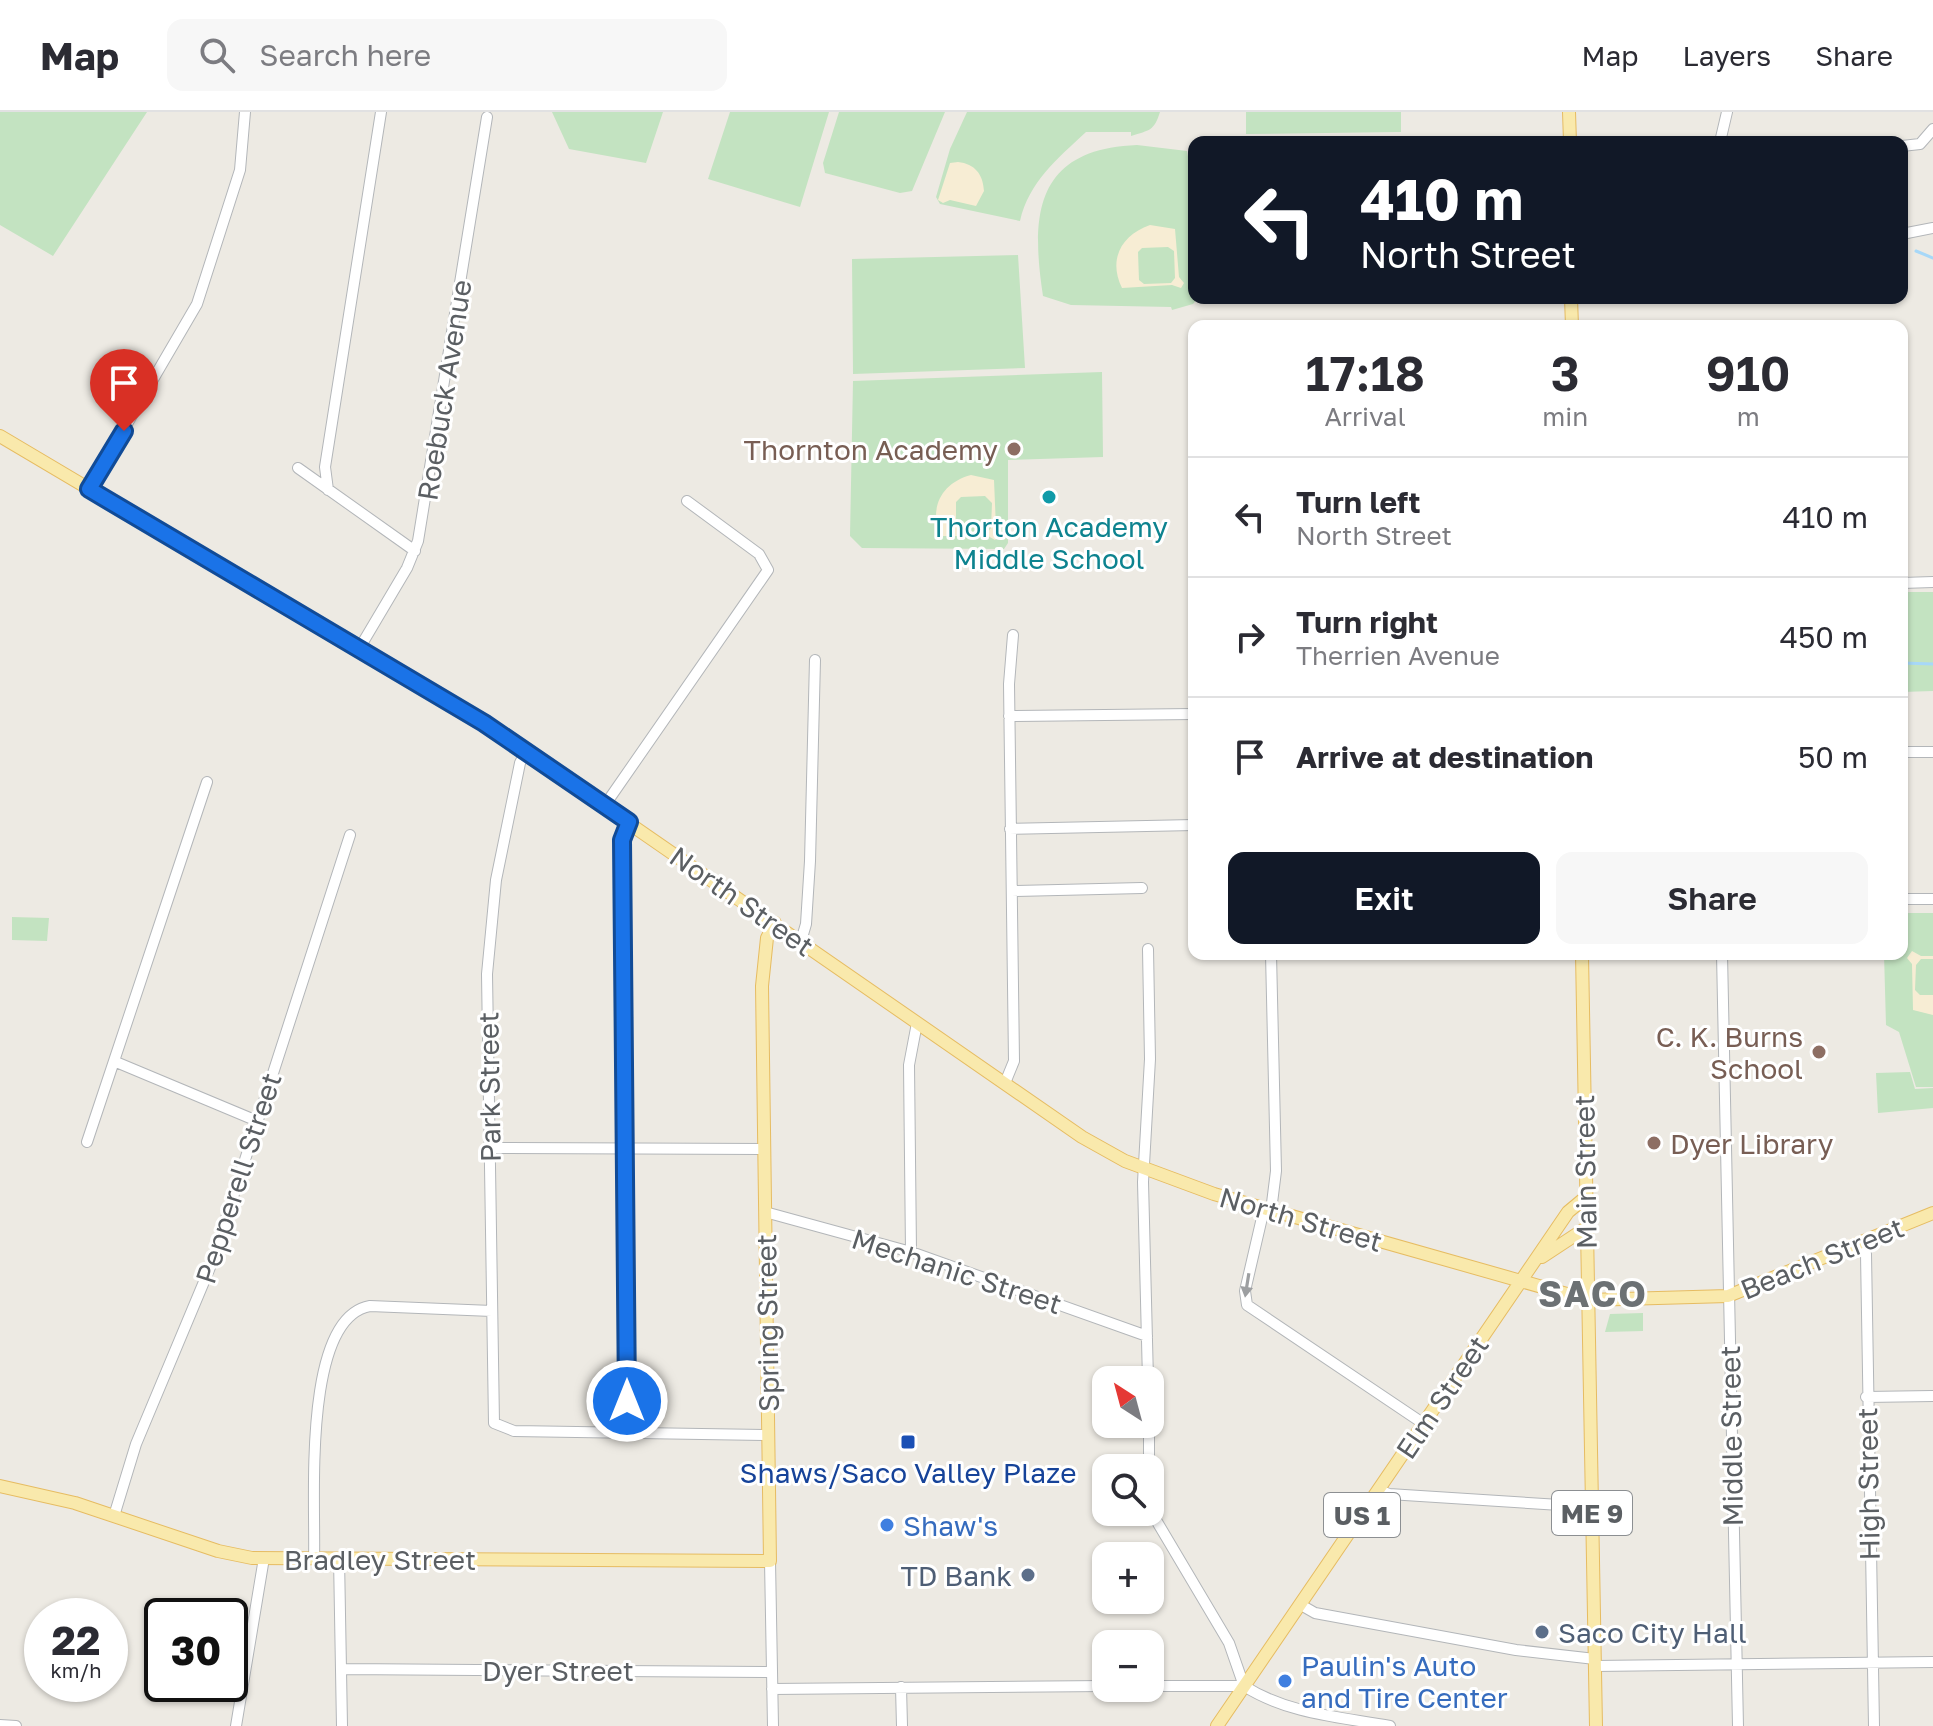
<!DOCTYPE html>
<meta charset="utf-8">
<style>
body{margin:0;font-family:"Golos Text",sans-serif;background:#f7f7f7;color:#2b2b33;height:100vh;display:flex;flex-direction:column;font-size:30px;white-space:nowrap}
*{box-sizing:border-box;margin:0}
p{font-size:26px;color:#7c7c81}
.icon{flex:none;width:44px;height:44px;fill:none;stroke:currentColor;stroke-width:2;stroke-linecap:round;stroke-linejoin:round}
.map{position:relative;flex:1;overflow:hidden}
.drawer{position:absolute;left:1188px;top:208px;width:720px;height:640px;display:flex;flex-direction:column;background:#fff;border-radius:16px;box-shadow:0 2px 6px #0004}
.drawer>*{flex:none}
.hud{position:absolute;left:1188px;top:24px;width:720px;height:168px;border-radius:16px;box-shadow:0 2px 6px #0004;background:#111827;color:#fff;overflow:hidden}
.needle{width:52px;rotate:324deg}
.controls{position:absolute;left:1092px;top:1254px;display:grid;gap:16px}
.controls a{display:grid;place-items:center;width:72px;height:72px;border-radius:16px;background:#fff;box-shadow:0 2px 6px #0004;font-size:40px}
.speed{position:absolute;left:24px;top:1486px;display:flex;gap:16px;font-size:40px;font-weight:700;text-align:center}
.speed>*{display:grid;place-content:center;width:104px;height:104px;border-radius:50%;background:#fff;box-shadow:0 2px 6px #0004;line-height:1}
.speed small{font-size:20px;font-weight:400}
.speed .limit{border:4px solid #111;border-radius:12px;background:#fff;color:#111}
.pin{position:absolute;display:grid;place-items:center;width:68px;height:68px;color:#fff;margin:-82px -34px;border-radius:50% 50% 50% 0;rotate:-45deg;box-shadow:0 0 8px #0007}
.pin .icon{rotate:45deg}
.me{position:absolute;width:88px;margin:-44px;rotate:0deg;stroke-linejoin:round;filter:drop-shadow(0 0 6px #0008)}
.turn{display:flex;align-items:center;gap:28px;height:168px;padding:0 40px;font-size:36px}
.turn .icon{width:104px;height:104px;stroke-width:2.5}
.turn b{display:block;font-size:56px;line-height:68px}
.eta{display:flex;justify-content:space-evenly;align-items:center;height:136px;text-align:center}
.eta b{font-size:48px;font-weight:600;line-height:56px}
.action{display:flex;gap:16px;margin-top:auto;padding:16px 40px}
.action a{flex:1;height:92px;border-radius:16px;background:#111827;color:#fff;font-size:32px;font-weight:600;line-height:92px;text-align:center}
.action a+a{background:#f7f7f7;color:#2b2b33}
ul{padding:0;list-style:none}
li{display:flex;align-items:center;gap:24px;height:120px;padding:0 40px;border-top:2px solid #e1e1e2}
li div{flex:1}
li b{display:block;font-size:30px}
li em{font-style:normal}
header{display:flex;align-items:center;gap:48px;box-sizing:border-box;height:112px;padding:0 40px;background:#fff;border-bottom:2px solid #e1e1e2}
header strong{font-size:38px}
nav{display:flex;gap:44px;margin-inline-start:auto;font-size:28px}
.search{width:560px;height:72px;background:#f7f7f7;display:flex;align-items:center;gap:20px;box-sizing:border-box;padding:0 28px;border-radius:16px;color:#7c7c81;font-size:30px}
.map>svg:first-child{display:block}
</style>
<header>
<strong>Map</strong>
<div class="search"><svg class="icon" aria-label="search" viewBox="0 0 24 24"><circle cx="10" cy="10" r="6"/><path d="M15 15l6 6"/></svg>Search here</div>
<nav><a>Map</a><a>Layers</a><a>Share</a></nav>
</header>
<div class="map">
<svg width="1933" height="1614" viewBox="0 0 1933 1614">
<rect width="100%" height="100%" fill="#edeae3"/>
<path fill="#c3e3c1" d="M0,0H147L53,144L0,113Z
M552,0H663L646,51L569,37Z
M730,0H829L800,95L708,67Z
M839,0H945L912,79L900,81L825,61L823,51Z
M967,0H1160C1154,19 1150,18 1131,24V20H1086C1057,47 1029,70 1020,109L940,92L936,85L950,37Z
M1246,0H1401V20L1246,22Z
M1137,33L1187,39L1194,76V186H1198L1193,192L1172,198L1171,195L1071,193L1043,184C1030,100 1037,37 1137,33Z
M1018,143L1025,256L853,262L852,147Z
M1102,260L1103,345L1008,348V431L1004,437L862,436L850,424L853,269Z
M1902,480H1933V579L1902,580Z
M1902,801H1933V975H1916L1899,920L1886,913L1884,842H1902Z
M12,805L49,806L47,829L12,828Z
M1910,960L1915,977L1933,976V996L1878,1001L1876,961Z
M1643,1201V1219L1605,1220L1610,1202Z"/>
<path fill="#f7edd4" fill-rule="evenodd" d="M958,50C975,52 983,62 984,79L976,94L950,88L943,91L938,88L950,51Z
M1150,113L1175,117L1179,165L1184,171L1181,176L1172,173L1122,176C1108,148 1121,123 1150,113ZM1168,135L1174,139L1175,166L1171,171L1144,172L1139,168L1138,140L1142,136Z
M971,363L994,368L996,416L1000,422L995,428L988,424H940C929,396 941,371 971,363ZM985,384L992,391L991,416L987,421H962L956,414V390L961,385Z
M1912,839L1921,844H1933V847H1921L1916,853L1915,878L1920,883H1933V903L1913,898L1912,852L1907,846Z"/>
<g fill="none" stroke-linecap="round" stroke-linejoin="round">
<path stroke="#a7d8f8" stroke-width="3" d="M1916,139L1933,146
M1902,551L1933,552"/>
<g stroke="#b3b6b9" stroke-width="12">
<path id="minor" d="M1720,30L1727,0
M1902,34L1920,32L1933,17
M1902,122L1933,116
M298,356L415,439
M89,377L197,192L240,58L245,0
M328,378L325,355L381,0
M1902,471L1933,470
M359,537L407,456L418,429L487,5
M1009,604L1194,602
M526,639L520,651L496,768L487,862L494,1311L514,1319L768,1323
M1902,640H1933
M605,693L768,458L759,442L687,389
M1010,717L1194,713
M1012,779L1142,776
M1902,787H1933
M801,829L806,812L810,749L815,548
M1722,842L1738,1614
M116,950L257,1009
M1005,971L1014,949L1009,572L1013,523
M87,1030L207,670
M491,1036L763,1037
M1264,1097L1245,1179L1247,1193L1424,1312
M1271,1099L1276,1059L1271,842
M765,1100L911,1140L1147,1224
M1863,1129L1866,1142L1874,1614
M911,1140L909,953L917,911
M1148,1268L1143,1070L1150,947L1148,837
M1866,1285L1933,1284
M1149,1312V1356
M628,1321L622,728L629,710
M1150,1373L1156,1408L1229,1531L1244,1574
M1379,1378L1389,1382L1592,1395
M114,1404L136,1332L211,1153L350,723
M339,1446L342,1614
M314,1447C316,1394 301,1206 370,1194L492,1199
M770,1449L773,1614
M1301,1493L1315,1501L1516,1538L1595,1547
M1595,1554L1933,1550
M343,1557L772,1560
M1150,1574H1244
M1244,1574C1288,1602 1340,1605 1390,1614
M901,1575L902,1614
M772,1577L1106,1574
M0,1613L16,1614
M236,1614L264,1446"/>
</g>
<g stroke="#e6bc62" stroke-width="14">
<path id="major" d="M1569,0L1570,30
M1571,186L1572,214
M0,324L484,611L1082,1025L1125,1049L1214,1082L1588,1188L1728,1184L1933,1101
M1582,842L1596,1614
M1542,1145L1586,1116
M0,1374L75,1391L218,1439L252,1446L770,1449L762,874L767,826L775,811
M1217,1614L1568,1100L1586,1085"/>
</g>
<use href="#minor" stroke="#fff" stroke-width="10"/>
<use href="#major" stroke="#f9e9ac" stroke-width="12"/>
</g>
<defs><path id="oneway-solid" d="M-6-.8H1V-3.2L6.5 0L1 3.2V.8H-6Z" transform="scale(2)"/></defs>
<use fill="#9d9fa1" href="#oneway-solid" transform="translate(1247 1173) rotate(99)"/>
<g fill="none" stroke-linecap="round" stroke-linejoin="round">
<g stroke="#114b97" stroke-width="20">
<path id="route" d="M124,319L89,377L484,611L629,710L622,728L627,1289"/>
</g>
<use href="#route" stroke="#1a73e8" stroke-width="14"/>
</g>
<g fill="#8d6e63" stroke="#fff" stroke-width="3">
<circle cx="1014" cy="337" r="8"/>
<circle cx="1819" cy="940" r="8"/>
<circle cx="1654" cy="1031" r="8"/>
</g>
<circle fill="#0f9aa8" stroke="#fff" stroke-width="3" cx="1049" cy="385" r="8"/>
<rect fill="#1a4fb4" stroke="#fff" stroke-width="3" x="900" y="1322" width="16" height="16" rx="4"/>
<g fill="#3f7fe0" stroke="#fff" stroke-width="3">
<circle cx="887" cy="1413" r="8"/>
<circle cx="1285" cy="1569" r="8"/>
</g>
<g fill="#5c6f8a" stroke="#fff" stroke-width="3">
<circle cx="1028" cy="1463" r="8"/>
<circle cx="1542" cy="1520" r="8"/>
</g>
<g text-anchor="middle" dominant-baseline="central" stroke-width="6" stroke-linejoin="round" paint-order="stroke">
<g fill="#fff" stroke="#8c8f92" stroke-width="2">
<rect x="1552" y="1379" width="80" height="44" rx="6"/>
<rect x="1324" y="1381" width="76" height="44" rx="6"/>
</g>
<g font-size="26" font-weight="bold" fill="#5b5f63">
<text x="1592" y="1401">ME 9</text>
<text x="1362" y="1403">US 1</text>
</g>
<g font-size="28" fill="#5b5f63" stroke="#fff">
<text transform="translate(444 278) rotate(-81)">Roebuck Avenue</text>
<text transform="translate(742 789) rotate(35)">North Street</text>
<text transform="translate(489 975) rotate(-91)">Park Street</text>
<text transform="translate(1585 1060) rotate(-91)">Main Street</text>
<text transform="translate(238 1066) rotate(-72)">Pepperell Street</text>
<text transform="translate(1301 1107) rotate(16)">North Street</text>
<text transform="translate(1822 1146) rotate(-22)">Beach Street</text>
<text transform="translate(957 1159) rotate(18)">Mechanic Street</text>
<text transform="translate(767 1211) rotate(-91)">Spring Street</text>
<text transform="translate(1442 1285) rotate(-56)">Elm Street</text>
<text transform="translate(1731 1324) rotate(-91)">Middle Street</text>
<text transform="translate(1868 1372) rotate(-91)">High Street</text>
<text x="380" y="1447">Bradley Street</text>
<text x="558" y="1558">Dyer Street</text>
</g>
<g font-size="28" fill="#785e54" stroke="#fff" text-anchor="end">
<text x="998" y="337">Thornton Academy</text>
<text x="1803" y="924">C. K. Burns<tspan x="1803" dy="32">School</tspan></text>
<text x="1670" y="1031" text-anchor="start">Dyer Library</text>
</g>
<g font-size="28" fill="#0d838f" stroke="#fff">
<text x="1049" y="414">Thorton Academy<tspan x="1049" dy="32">Middle School</tspan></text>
</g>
<g font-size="28" fill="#164399" stroke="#fff">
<text x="908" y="1360">Shaws/Saco Valley Plaze</text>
</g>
<g font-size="28" fill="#366cbe" stroke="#fff" text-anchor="start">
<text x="903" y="1413">Shaw's</text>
<text x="1301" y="1553">Paulin's Auto<tspan x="1301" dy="32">and Tire Center</tspan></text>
</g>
<g font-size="28" fill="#4e5e75" stroke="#fff" text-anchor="end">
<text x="1012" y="1463">TD Bank</text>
<text x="1558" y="1520" text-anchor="start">Saco City Hall</text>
</g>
<g font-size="36" font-weight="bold" letter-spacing="2" fill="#6c7174" stroke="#fff">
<text x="1593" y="1181">SACO</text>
</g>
</g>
</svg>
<div class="controls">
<a><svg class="needle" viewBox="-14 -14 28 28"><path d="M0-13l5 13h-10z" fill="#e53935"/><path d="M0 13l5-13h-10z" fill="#7c7c81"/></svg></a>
<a><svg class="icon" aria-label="search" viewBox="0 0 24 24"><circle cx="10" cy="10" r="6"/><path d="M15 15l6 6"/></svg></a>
<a>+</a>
<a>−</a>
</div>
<div class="speed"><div>22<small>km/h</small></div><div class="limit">30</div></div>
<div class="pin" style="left:124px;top:319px;background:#d93025"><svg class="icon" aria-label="arrive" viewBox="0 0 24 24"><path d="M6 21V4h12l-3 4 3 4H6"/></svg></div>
<svg class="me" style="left:627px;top:1289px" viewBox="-20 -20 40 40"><circle r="17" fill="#1a73e8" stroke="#fff" stroke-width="3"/><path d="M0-11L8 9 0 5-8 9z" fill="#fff"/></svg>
<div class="hud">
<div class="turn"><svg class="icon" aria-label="left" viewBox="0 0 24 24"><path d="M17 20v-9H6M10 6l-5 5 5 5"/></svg><div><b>410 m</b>North Street</div></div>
</div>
<section class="drawer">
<div class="eta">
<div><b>17:18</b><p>Arrival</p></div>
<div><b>3</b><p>min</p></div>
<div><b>910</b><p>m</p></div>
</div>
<ul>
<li><svg class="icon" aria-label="left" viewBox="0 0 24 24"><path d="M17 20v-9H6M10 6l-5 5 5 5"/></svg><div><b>Turn left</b><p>North Street</p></div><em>410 m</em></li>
<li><svg class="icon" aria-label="right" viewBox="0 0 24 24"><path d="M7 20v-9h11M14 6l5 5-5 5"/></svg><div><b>Turn right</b><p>Therrien Avenue</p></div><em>450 m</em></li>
<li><svg class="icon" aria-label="arrive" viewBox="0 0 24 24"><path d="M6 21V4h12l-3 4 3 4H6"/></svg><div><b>Arrive at destination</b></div><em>50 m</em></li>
</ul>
<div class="action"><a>Exit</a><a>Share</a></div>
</section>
</div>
